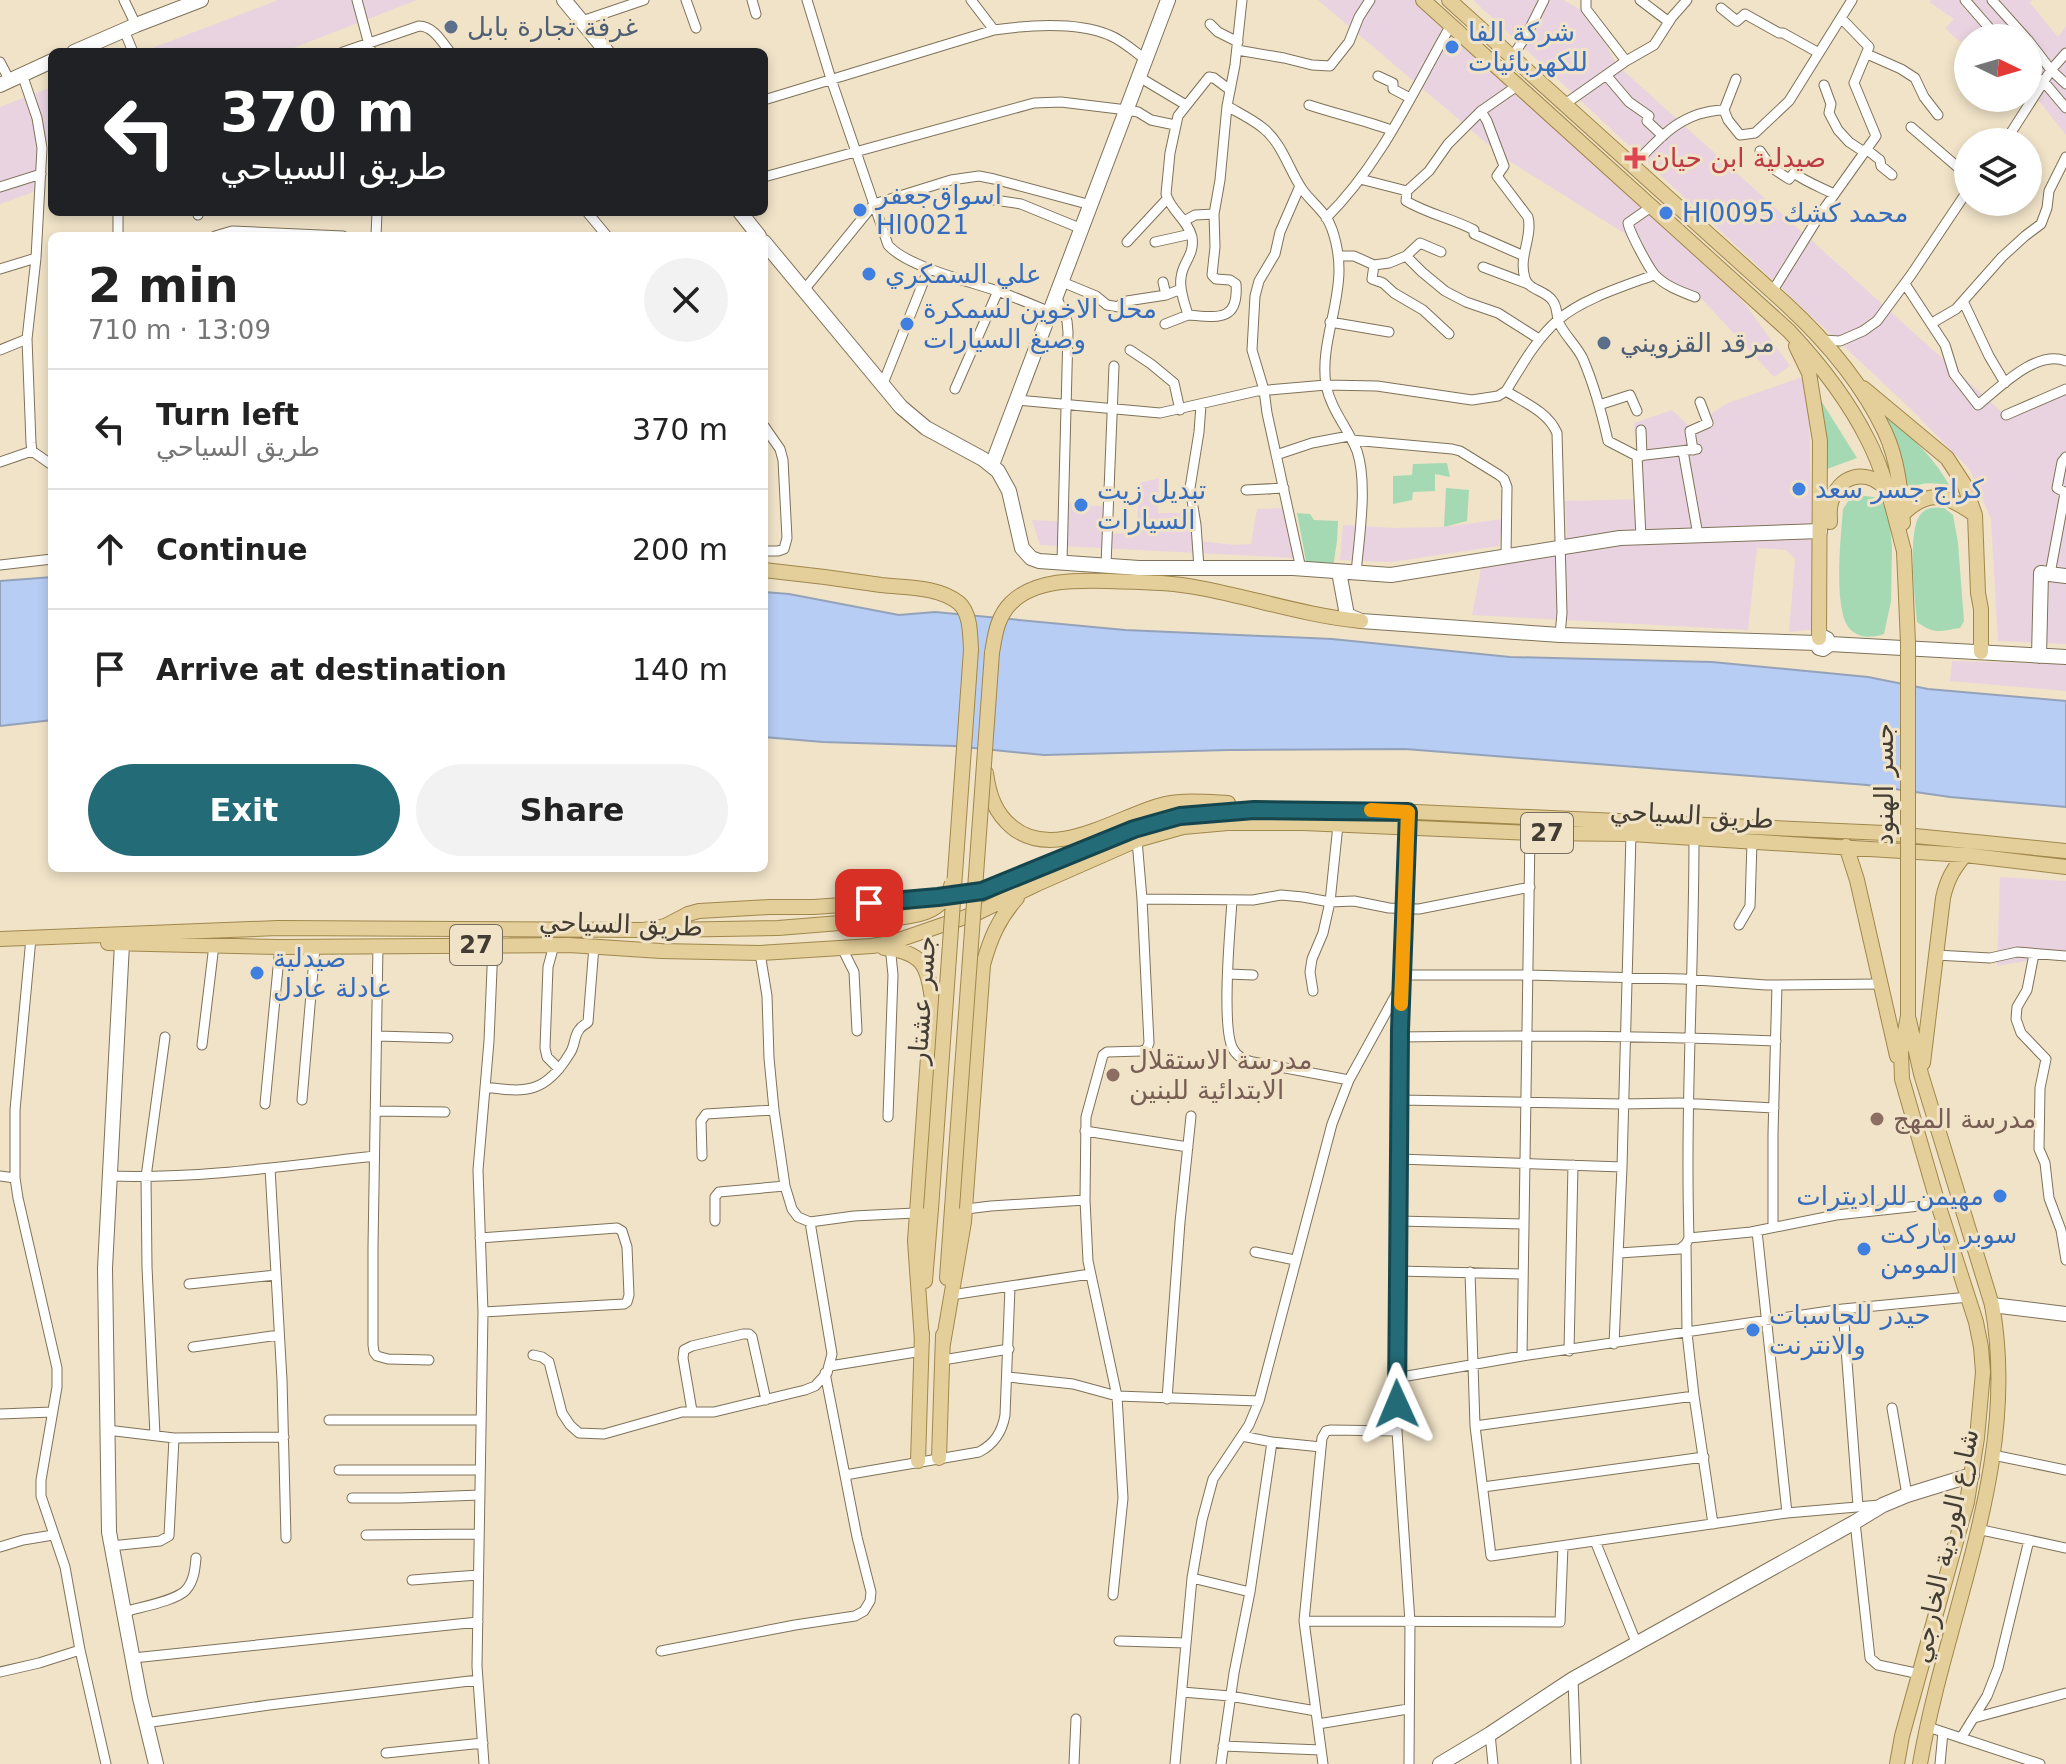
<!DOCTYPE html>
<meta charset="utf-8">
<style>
body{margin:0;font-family:"DejaVu Sans","Noto Naskh Arabic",sans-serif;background:#f2f2f2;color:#222;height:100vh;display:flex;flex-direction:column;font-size:30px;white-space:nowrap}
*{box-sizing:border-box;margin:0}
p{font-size:26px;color:#767676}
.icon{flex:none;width:44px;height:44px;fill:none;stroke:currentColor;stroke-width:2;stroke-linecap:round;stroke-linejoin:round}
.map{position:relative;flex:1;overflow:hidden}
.sheet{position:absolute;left:48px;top:232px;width:720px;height:640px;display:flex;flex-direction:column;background:#fff;border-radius:12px;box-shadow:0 4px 12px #0003}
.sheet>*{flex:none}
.top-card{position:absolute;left:48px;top:48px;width:720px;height:168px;border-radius:12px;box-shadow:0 4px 12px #0003;background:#202124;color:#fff;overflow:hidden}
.needle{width:52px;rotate:95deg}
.controls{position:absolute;left:1954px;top:24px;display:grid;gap:16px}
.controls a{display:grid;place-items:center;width:88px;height:88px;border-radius:50%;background:#fff;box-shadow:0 4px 12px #0003;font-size:40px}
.pin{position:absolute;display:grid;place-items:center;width:68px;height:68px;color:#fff;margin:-34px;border-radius:16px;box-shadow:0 4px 12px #0006}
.me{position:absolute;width:88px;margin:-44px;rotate:359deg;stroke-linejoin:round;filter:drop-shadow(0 0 6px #0008)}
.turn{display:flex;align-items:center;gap:28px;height:168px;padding:0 40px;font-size:36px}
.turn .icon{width:104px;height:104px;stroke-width:2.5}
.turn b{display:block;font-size:56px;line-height:68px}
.round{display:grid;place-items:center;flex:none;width:84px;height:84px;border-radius:42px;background:#f2f2f2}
.head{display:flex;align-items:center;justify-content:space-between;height:136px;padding:0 40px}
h1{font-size:48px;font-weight:700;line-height:60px}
.cta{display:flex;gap:16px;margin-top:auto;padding:16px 40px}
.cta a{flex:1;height:92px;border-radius:48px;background:#226b77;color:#fff;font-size:32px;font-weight:700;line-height:92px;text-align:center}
.cta a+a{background:#f2f2f2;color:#222}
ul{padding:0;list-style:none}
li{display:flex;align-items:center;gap:24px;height:120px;padding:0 40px;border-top:2px solid #e0e0e0}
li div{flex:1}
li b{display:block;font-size:30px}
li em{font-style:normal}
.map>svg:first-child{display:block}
</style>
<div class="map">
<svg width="2066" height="1764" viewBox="0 0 2066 1764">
<rect width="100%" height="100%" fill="#f0e3c8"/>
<path fill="#e9d3e0" d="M278,0H417L283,52H142Z
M1318,0H1418L1680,234L1745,304L1790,366L1774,377L1700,297L1651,274L1624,233L1503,157Z
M1473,0H1564L1591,16L1616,64L2004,414L2066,386V644L1998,641L1991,519L1970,470L1913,411Z
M1931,0H2032L2030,3L2058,37L2066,26V135L2031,91L2028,95V38H1975L1973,32L1960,42L1945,28L1954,19L1929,2Z
M52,87V140L40,145L34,192L0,204V107Z
M1808,375L1812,537L1817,629L1789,632L1795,559L1786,550L1757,548L1748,630L1472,615L1481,569L1567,536L1565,501L1640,499L1634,423L1672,410L1690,427L1728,403Z
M1159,478L1158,513H1197L1199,541L1236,545L1251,544L1257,509L1286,508L1294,558L1040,545L1032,520L1068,522L1066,503L1107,507L1103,534L1136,533L1140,483Z
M1503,519L1499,546L1391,562L1340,560L1343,525L1396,528L1444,527Z
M1952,661L2066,664V691L1950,681Z
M2000,877L2066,881V954L1997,966Z"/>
<path fill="#a4d9b4" d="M1820,399L1857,458L1827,469V456Z
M1881,411C1907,433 1932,454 1949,485C1934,483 1921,481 1908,490L1895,438Z
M1447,463L1450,477L1435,474V491L1413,492L1412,500L1393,504V476L1412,475L1413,464Z
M1446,488L1469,490L1467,521L1444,527Z
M1858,495L1880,498L1889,515L1892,548L1891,601L1884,634C1872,638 1859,639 1849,628C1833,608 1841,535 1843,509L1849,500Z
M1943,507L1953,515L1958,543L1964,621L1960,628C1940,631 1935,635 1917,622C1915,600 1907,532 1920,515C1926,507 1933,508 1943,507Z
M1297,513L1310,514L1314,520L1338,521L1337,541L1333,567L1307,566Z"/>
<path fill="#b7cdf3" stroke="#94a2b9" stroke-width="2" d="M52,577V720L0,726V581Z
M764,592L789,594L899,615L935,612L1125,630L1332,639L1510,657L1712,662L1868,677L1928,689L2066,701V807L1950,797L1867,785L1405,749L1228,750L1044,755L954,746L823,742L764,737Z"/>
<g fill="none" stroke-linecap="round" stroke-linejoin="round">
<g stroke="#7e7259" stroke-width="11">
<path id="street" d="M124,0L136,25
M357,0L371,52
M686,0L696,28
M752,0L756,14
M807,0L831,79L888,245C907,267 969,281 997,291C1015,297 1033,305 1050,312
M971,0L994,30
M1586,0V9L1626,61
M1640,0L1669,22
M1965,0L1998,38
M1992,0L2026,38
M1721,8L1737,21L1745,14L1779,33H1783L1819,53
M582,21L644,0
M1210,24L1218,32L1238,42
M124,30L133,52
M2028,40L2051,70L2066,84
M1237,50L1284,58L1312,65L1330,66L1349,42L1359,17L1370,0
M343,52L419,26C433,26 442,42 450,52
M1867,54L1901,69L1915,78L1924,97L1938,115
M1512,57L1526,36L1544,0
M0,62L10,81
M2028,72L2044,82L2066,108
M22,74L37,118L42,148L36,258L27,339L31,443L32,451L52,465
M1606,75L1629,102L1649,116L1647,121L1663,136
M1378,76L1393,83V89L1410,98
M1139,77L1186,105
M1736,79L1724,110L1728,120L1740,135L1755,133L1789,101L1852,0
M1824,85L1831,104L1829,113L1838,130L1849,142L1864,152
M1230,90L1214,78L1209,77L1178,116L1170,153L1166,194C1170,210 1188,220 1192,237C1195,256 1182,262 1181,278C1179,290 1185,304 1188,315C1216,317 1239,323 1236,284L1230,280L1216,279L1212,275L1215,247L1214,214L1220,180L1227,106L1235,65L1242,0
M764,100L994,30C1029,25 1075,21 1109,35C1122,40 1134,51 1146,60
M1565,104L1626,61L1654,45L1672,17L1687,0
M1309,105C1336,114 1364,120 1391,130
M1227,106C1239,113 1252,119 1263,128C1282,143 1289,170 1302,189C1309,199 1319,207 1326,217C1335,231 1339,254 1339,270C1339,309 1320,346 1326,385C1331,410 1348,428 1357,451C1368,483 1359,539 1356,573
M1481,111L1487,121L1504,166L1497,176L1528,217C1533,237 1518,257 1525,278C1528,290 1545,290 1552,300C1558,307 1556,315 1559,323C1565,336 1577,346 1583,359C1594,385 1602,414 1608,441L1637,456L1697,449
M1911,127L1968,176
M2005,142L2051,70L2066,53
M1866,149L1880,160L1881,166L1892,175
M1760,151L1772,168L1789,179L1794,173C1806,182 1820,187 1834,194
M1633,166C1660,137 1682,111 1724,110
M764,177L1034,103L1061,102L1127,110L1138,112L1151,120L1175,125
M1360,179L1407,191L1429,171L1448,144L1481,111L1517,86
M1300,186L1280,232L1275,254L1259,281L1255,296L1252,350L1264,390L1267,413L1301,569
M0,187L41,174
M1407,191L1406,201C1428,214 1451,218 1474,230V234L1524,256
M988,199L1021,204L1082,229
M1651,207L1628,223C1630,233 1648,267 1655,275C1665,286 1682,292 1695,297
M197,212L198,215
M587,212L607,236
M1326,218C1381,164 1413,91 1451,25
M1184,221L1195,215L1214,214
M118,236V212
M215,236L232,231L343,236
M376,236L377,212
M1127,242L1167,199
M1155,242L1191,234
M1338,256H1354L1374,265L1372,279L1383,283L1394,293L1423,310L1449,334
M1406,256L1420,243L1441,252
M1374,265L1389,263L1406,256L1422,272L1445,291L1466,302L1498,313L1539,339
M1483,267L1528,284
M0,269L36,258
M1062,282L1096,296L1107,305L1119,307L1122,303L1127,301L1166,295L1181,289
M1163,282L1166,295
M1905,284L1945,345L1954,374L1978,405C2000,387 2037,349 2066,361
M804,290L874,204L951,180L979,176L994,179L1091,205
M1772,292L1821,213L1876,136L1854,83L1869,47L1841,18
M1056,296L1067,321L1068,332L1062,562
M1963,301L1989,356L2005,383
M1330,322L1389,332
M1932,323L1956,309L2002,257L2025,236L2041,224L2047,208L2049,191L2066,157
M1165,324L1188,315
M1823,340L1840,341L1863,331L1877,321L1911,275L1968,190
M0,350L27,339
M1130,350L1151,364L1174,383L1180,410
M882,386L929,268
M955,389L998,291
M1506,391C1525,403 1548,412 1557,433L1562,613L1560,635
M1017,400L1160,413L1257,391L1326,385L1377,386L1472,400L1498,396L1506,391C1521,367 1536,339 1558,320C1582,299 1624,286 1654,275
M1599,405L1630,395L1637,411
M2006,415L2066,389
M764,426L780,449L783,460L787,538L784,549L778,551H764
M1641,430L1642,456
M1352,440L1452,449L1460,451L1499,475L1504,479L1507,487L1506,557
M1693,450L1690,431L1708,423L1700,402
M1683,451L1698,535
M1276,455L1312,443L1349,436
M1637,456L1641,537
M2066,457L2062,462L2057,488L2066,493
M0,462L32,451
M1246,490L1284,488
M0,565L52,559
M1106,565L1114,366
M1199,568L1196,525L1190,488L1199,432L1201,405
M2050,574L2065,493
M1406,828L1400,1030L1396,1378L1397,1431L1410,1622L1409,1764
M1142,899L1253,900L1281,895L1303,897L1330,902L1354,901L1389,908L1419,909L1530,887
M1232,901C1230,930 1221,1028 1233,1049C1238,1058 1245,1060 1253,1062L1349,1080
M1739,925L1750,906L1752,842
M31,938L15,1110V1178L18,1198L57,1368V1387L41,1480V1496L65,1567L80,1650L106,1764
M554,945L548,967L545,1048L547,1057L559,1069
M378,946L373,1247V1345L374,1352L377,1356L388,1359L429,1360
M842,948L854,972L857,1031
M760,953L767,996L769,1058L774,1110L785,1186L792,1209L798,1217L810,1222L854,1216L915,1213
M2034,954L2027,990L2017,1007L2016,1019L2021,1033L2046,1059L2040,1088L2039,1149L2045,1163L2049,1198L2061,1230L2066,1260
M1936,955L1990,958L2017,952L2066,956
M1228,974L1253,975
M1402,975H1527L1683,979L1766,985L1881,984
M1313,991L1310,972L1312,959L1323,933L1330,902L1338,825
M377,1036L448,1038
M1400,1037C1525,1035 1650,1036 1776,1041
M202,1045L214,945
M485,1087C527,1093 546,1093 570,1053C575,1046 574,1036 579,1030C581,1026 585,1025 588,1022L594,946
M302,1100L315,947
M1400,1100L1623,1104L1680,1103L1774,1108
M265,1104L280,947
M375,1111L445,1112
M888,1117L893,975L890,945
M1085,1131L1188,1147
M702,1156L701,1121L706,1114L774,1110
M1399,1159L1622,1167
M270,1168L282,1380L286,1538
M0,1176L15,1178
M109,1176C198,1179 286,1166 374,1156
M966,1209L991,1206L1085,1200
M715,1221V1197L719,1192L785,1186
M1398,1221L1524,1224
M1773,1227V1134L1777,985
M1757,1231L1787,1513
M480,1238L617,1228L622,1231L627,1247L629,1295L627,1302L624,1304L483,1312
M1689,1238L1751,1232L1836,1215L1938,1204
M1686,1244L1687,1333L1694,1396L1713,1524
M1255,1252L1295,1260
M1619,1253L1680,1249L1686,1244L1689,1238C1685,1105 1694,971 1694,838
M1398,1271L1523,1274
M1470,1272L1475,1426L1491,1556L1787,1513L1880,1505
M189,1284L276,1275
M951,1295L1090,1274
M1843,1309L1858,1506
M1614,1344L1622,1167L1631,834
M193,1347L279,1335
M1569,1351L1573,1165
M533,1355L542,1357L549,1362L562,1413L570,1425L579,1433L604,1434L682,1412H714L805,1390L815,1386L827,1373L832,1354L810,1222
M1522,1356L1530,833
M943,1360L1009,1349
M830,1366L922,1351
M1008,1377L1073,1384L1117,1396L1259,1401
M1396,1378L1522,1356L1843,1309L1969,1297
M1167,1399L1180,1222L1191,1116
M1892,1408L1907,1495
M692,1411L683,1358L684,1350L692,1346L743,1334H749L752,1337L766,1400
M0,1414L52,1412
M329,1420H480
M1475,1426L1694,1396
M107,1430L174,1438L284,1437
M155,1435L147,1267L146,1177L165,1037
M1242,1436L1272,1442L1321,1447
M1993,1455L2066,1470
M339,1470H480
M845,1475L979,1452C994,1444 1002,1433 1005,1415L1010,1287
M1483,1487L1704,1457
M352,1498H401L480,1495
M1855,1522L1870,1658L1878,1665L1920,1674
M1977,1529L2066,1548
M366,1535L478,1534
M1595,1541L1636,1642
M111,1546L160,1541L169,1536L174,1438
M0,1547L23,1540L53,1535
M1192,1578L1250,1592
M412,1580L478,1575
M1113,1595L1123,1498L1117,1396L1088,1261L1085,1200L1086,1117L1103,1055L1107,1052L1142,1051L1147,1048L1149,1043L1142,899L1137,840
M124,1612C140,1607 176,1601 186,1590C194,1581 195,1569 196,1558
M1304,1621L1560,1622L1563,1546
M1119,1641L1186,1643
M661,1651L795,1625L855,1616L864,1611L870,1601L871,1592L857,1537L825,1373
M133,1658L478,1622
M0,1672L39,1663L80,1650
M1573,1679L1576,1764
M1182,1692L1230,1696L1316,1711
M1974,1718L2066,1693
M145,1723L269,1705L478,1680
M1318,1724L1408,1709
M1928,1727L2040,1764
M1490,1734L1493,1764
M1961,1738L1987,1696L1998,1668L2029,1540
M1223,1746L1321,1750
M386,1753L483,1743
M484,1764L477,1666L483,1312L478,1170L489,1041L493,945
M1074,1764L1076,1719
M1175,1764L1192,1578L1202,1520L1213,1479L1249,1425L1259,1401L1332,1124L1349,1080L1399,989
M1221,1764L1234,1673L1250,1592L1272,1442
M1323,1764L1304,1621L1322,1438L1326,1431L1331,1430L1397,1431
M1940,1764L1943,1732"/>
</g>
<g stroke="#7e7259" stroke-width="16">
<path id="secondary" d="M564,0L607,52
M74,52L136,25L201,0
M0,85L52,61
M740,212L759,236
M764,242L901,407L926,428L983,459L998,471L1009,491L1022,548L1031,558L1039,561L1139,568H1293L1391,575L1620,538L1820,531
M992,465L1168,0
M1339,572L1347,615L1361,621L1560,635L1817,643
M1830,644L1827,639L1823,637L1819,638L1817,643L1819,648L1823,649L1830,644L2066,657
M2039,656L2041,573L2066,576
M122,944L105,1268L109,1532L140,1698L156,1764
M1992,1305L2066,1314
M1440,1764L1490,1734L1573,1679L1855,1522L1883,1505L1907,1495L1972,1475"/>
</g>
<g stroke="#a0874b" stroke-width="16">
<path id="primary" d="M1423,0L1789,331C1820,364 1848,400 1868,440C1886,475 1894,514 1904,551
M1449,0L1786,304C1825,340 1862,383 1885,432C1898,460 1901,492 1903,523
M1796,346L1809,373L1820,441L1819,638
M1863,388L1947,458L1964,484L1975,515L1978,593L1981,609V652
M1902,515C1928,488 1948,495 1975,515
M1830,522C1830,516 1829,509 1831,503C1838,475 1866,468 1885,488
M764,570C803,574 842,579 881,585C906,588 938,586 959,603C971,614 970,635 971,650
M992,653C995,635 997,617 1011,603C1035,579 1077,580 1109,581C1140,582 1170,582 1200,588C1254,598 1307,616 1361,621
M986,773C989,795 995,813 1012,827C1055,863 1121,814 1165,804C1185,800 1207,802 1228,803
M1846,846L1857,880L1897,1056
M663,930L778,928L877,920
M0,939L278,928L643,930L665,926L688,914L699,911L769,907H814L896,901L982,891L1134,829L1180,816L1226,811L1372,810L1885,833L2066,851
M108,943L280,947L569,945L661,951L760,953L872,946L890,943L977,913L1037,884L1137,840L1183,827L1228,823H1303L1530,833L1631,834L1965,855L2066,867
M884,948C922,952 928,965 932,1000L915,1241L922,1341
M1909,1020L1921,1074L1992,1305C2021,1462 1946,1612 1920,1764
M1923,1063L1943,898C1947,880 1953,869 1965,855
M947,1278L952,1208
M925,1281L931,1209
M943,1344L964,1222L983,965C990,939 999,918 1017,898
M939,1458L943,1335
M918,1461L922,1333
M1897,1764L1902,1736L1967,1502L1977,1438L1983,1372L1981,1347L1976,1322L1938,1204L1902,1079L1901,1052L1908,1016"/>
</g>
<use href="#street" stroke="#fff" stroke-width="9"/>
<use href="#secondary" stroke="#fff" stroke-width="14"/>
<use href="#primary" stroke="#e4cf9b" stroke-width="14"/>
<g stroke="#a0874b" stroke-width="16" stroke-linecap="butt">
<path id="primary-bridge" d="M1904,551L1908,643V1016
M877,920C906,917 943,918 952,883
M952,1208L992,653
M931,1209L971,650"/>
</g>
<use href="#primary-bridge" stroke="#e4cf9b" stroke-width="14"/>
</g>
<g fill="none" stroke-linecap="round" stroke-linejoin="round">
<g stroke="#16464d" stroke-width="20">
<path id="route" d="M869,903L938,897L982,891L1134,829L1180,816L1254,810L1408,812L1400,1030L1397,1404"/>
</g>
<use href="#route" stroke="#226b77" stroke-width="14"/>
<path stroke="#f59e0b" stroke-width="14" d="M1371,810L1408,812L1401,1004"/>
</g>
<g fill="#5c6f8a" stroke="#f0e3c8" stroke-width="3">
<circle cx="451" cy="27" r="8"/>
<circle cx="1604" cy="343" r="8"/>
</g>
<g fill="#3f7fe0" stroke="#f0e3c8" stroke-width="3">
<circle cx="1452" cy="47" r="8"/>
<circle cx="860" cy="210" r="8"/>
<circle cx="1666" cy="213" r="8"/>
<circle cx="869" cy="274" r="8"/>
<circle cx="907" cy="324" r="8"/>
<circle cx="1799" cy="489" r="8"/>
<circle cx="1081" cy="505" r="8"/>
<circle cx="257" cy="973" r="8"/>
<circle cx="2000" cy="1196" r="8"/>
<circle cx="1864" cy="1249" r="8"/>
<circle cx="1753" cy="1330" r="8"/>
</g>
<path fill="#e0444e" stroke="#f0e3c8" stroke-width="3" d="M1631 146h8v8h8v8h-8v8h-8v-8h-8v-8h8z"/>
<g fill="#8d6e63" stroke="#f0e3c8" stroke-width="3">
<circle cx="1113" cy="1075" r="8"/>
<circle cx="1877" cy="1119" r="8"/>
</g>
<g text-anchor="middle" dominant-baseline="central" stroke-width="6" stroke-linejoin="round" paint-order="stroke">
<g fill="#f0e3c8" stroke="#766e5f" stroke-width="2">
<rect x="1521" y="813" width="52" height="40" rx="6"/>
<rect x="450" y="925" width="52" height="40" rx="6"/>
</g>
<g font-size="24" font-weight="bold" fill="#423c32">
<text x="1547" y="833">27</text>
<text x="476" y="945">27</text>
</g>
<g font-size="26" fill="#4e5e75" stroke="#f0e3c8" text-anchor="start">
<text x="467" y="27">غرفة تجارة بابل</text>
<text x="1620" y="343">مرقد القزويني</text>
</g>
<g font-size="26" fill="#366cbe" stroke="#f0e3c8" text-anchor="start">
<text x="1468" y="32">شركة الفا<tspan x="1468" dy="30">للكهربائيات</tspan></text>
<text x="876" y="195">اسواق‌جعفر<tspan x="876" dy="30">Hl0021</tspan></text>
<text x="1682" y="213">Hl0095 محمد كشك</text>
<text x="885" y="274">علي السمكري</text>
<text x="923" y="309">محل الاخوين لسمكرة<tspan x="923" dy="30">وصبغ السيارات</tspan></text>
<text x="1815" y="489">كراج جسر سعد</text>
<text x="1097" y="490">تبديل زيت<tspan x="1097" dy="30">السيارات</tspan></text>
<text x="273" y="958">صيدلية<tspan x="273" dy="30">عادلة عادل</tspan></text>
<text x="1984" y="1196" text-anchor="end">مهيمن للراديترات</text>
<text x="1880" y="1234">سوبر ماركت<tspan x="1880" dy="30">المومن</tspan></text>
<text x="1769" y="1315">حيدر للحاسبات<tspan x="1769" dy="30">والانترنت</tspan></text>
</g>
<g font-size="26" fill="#be3a42" stroke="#f0e3c8" text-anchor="start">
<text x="1651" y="158">صيدلية ابن حيان</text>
</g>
<g font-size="26" fill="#423c32" stroke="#f0e3c8">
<text transform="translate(1884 784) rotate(-90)">جسر الهنود</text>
<text transform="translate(1692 815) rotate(3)">طريق السياحي</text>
<text transform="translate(621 924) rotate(2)">طريق السياحي</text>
<text transform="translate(922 1000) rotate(-86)">جسر عشتار</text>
<text transform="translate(1945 1546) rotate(-78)">شارع الوردية الخارجي</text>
</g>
<g font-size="26" fill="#785e54" stroke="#f0e3c8" text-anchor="start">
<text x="1129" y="1060">مدرسة الاستقلال<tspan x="1129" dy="30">الابتدائية للبنين</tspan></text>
<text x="1893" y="1119">مدرسة المهج</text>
</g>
</g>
</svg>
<div class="controls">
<a><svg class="needle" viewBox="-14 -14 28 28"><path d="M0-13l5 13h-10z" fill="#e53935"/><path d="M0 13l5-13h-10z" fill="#767676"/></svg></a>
<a><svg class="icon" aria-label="layers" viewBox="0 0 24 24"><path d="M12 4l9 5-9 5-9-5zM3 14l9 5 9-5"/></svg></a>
</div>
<div class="pin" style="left:869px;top:903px;background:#d93025"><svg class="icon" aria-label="arrive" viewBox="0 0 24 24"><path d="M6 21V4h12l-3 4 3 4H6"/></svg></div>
<svg class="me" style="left:1397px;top:1404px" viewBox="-20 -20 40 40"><path d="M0-17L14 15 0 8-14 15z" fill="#226b77" stroke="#fff" stroke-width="4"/></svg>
<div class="top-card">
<div class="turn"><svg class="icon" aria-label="left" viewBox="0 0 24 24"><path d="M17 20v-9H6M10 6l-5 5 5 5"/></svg><div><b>370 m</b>طريق السياحي</div></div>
</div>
<section class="sheet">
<div class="head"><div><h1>2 min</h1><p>710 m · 13:09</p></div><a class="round"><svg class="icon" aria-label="close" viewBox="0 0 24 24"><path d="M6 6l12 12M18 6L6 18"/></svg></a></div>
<ul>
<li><svg class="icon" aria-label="left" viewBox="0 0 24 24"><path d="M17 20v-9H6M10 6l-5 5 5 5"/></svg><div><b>Turn left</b><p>طريق السياحي</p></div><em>370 m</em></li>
<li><svg class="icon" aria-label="ahead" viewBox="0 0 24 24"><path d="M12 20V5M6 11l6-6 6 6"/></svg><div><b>Continue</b></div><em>200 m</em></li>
<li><svg class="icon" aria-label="arrive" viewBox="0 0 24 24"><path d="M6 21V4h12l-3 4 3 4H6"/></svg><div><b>Arrive at destination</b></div><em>140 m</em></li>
</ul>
<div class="cta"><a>Exit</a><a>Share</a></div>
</section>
</div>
